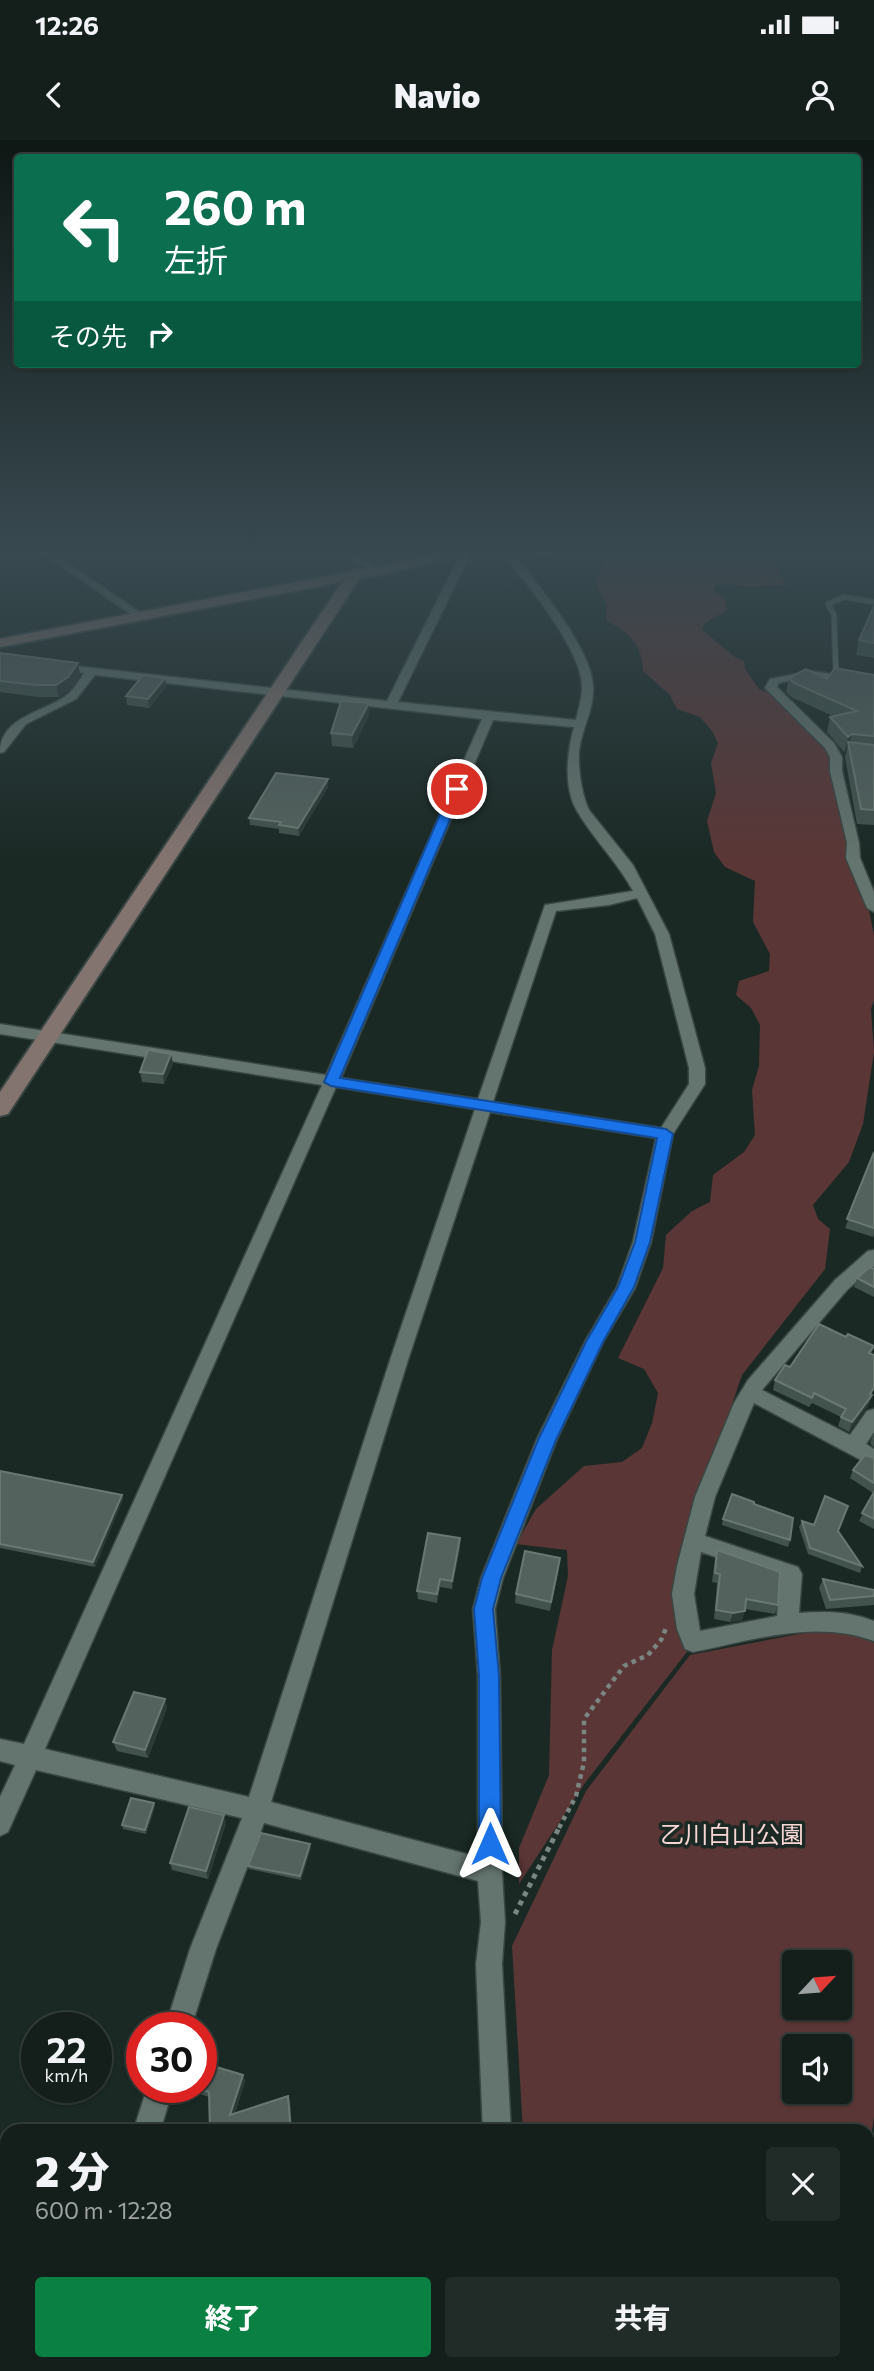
<!DOCTYPE html>
<html lang="ja">
<meta charset="utf-8">
<style>
body{margin:0;font-family:Commissioner,"Noto Sans JP",sans-serif;background:#212c28;color:#f1f3f6;height:100vh;display:flex;flex-direction:column;font-size:26px;white-space:nowrap}
*{box-sizing:border-box;margin:0}
p{font-size:23px;color:#9da2a3}
.icon{flex:none;width:38px;height:38px;fill:none;stroke:currentColor;stroke-width:2;stroke-linecap:round;stroke-linejoin:round}
.map{position:relative;flex:1;overflow:hidden}
.sheet{position:absolute;left:0px;top:1984px;width:875px;height:247px;display:flex;flex-direction:column;background:#141f1b;border-radius:21px 21px 0 0;box-shadow:0 2px 5px #0004,0 0 0 2px #333d3a}
.sheet>*{flex:none}
.guide{position:absolute;left:14px;top:14px;width:847px;height:214px;border-radius:7px;box-shadow:0 2px 5px #0004,0 0 0 2px #333d3a;background:#0b6e4f;color:#fff;overflow:hidden}
.needle{width:46px;rotate:64deg}
.fabs{position:absolute;left:782px;top:1810px;display:grid;gap:14px}
.fabs a{display:grid;place-items:center;width:70px;height:70px;border-radius:7px;background:#141f1b;box-shadow:0 2px 5px #0004,0 0 0 2px #333d3a;font-size:35px}
.speed{position:absolute;left:21px;top:1872px;display:flex;gap:14px;font-size:35px;font-weight:700;text-align:center}
.speed>*{display:grid;place-content:center;width:91px;height:91px;border-radius:50%;background:#141f1b;box-shadow:0 2px 5px #0004,0 0 0 2px #333d3a;line-height:1}
.speed small{font-size:18px;font-weight:400}
.speed .limit{border:10px solid #d22;background:#fff;color:#111}
.pin{position:absolute;display:grid;place-items:center;width:60px;height:60px;color:#fff;margin:-30px;border:4px solid #fff;border-radius:50%;box-shadow:0 2px 7px #0007}
.me{position:absolute;width:77px;margin:-38px;rotate:0deg;stroke-linejoin:round;filter:drop-shadow(0 0 5px #0008)}
.turn{display:flex;align-items:center;gap:24px;height:147px;padding:0 35px;font-size:32px}
.turn .icon{width:91px;height:91px;stroke-width:2.5}
.turn b{display:block;font-size:49px;line-height:60px}
.then{display:flex;align-items:center;height:66px;padding:0 35px;background:#0003;gap:14px;font-size:26px}
.round{display:grid;place-items:center;flex:none;width:74px;height:74px;border-radius:7px;background:#212c28}
.headline{display:flex;align-items:center;justify-content:space-between;height:119px;padding:0 35px}
h1{font-size:42px;font-weight:800;line-height:52px}
.action{display:flex;gap:14px;margin-top:auto;padding:14px 35px}
.action a{flex:1;height:80px;border-radius:7px;background:#0b8043;color:#fff;font-size:28px;font-weight:800;line-height:80px;text-align:center}
.action a+a{background:#212c28;color:#f1f3f6}
.status{display:flex;justify-content:space-between;align-items:center;height:49px;padding:0 35px;background:#141f1b;direction:ltr}
.status svg{height:19px;fill:currentColor}
header{display:flex;justify-content:space-between;align-items:center;height:91px;padding:0 35px;background:#141f1b;font-size:32px;font-weight:800}
.map>svg:first-child{display:block}
</style>
<div class="status"><b>12:26</b><svg viewBox="0 0 49 12"><path d="M0 12V9h3v3zM5 12V6h3v6zM10 12V3h3v9zM15 12V0h3v12zM26 1h20v11H26zM47 4h2v5h-2z"/></svg></div>
<header><svg class="icon" aria-label="back" viewBox="0 0 24 24"><path d="M15 5l-7 7 7 7"/></svg>Navio<svg class="icon" aria-label="person" viewBox="0 0 24 24"><circle cx="12" cy="8" r="4"/><path d="M4 21q1-7 8-7t8 7"/></svg></header>
<div class="map">
<svg width="874" height="2231" viewBox="0 0 874 2231">
<rect width="100%" height="100%" fill="#1a2924"/>
<path fill="#5b3636" fill-rule="evenodd" d="M606,411H771L769,415L786,445L747,446L718,444L712,449L725,460L727,470L705,483L702,490L735,517L744,521L745,529L759,549L769,553L800,582L825,607L830,618L832,642L847,701V718L868,765L874,795V860L871,869L874,912L863,984L849,1022L813,1065L818,1079L830,1089L825,1129L742,1235L679,1420L677,1490L687,1512L585,1643L519,1744V1708L549,1635L552,1510L568,1436L567,1410L516,1404L536,1369L584,1326L622,1322L642,1308L652,1283L658,1253L644,1229L618,1218L663,1128L666,1095L692,1071L710,1062L713,1035L744,1012L755,995L752,950L759,926L760,885L751,868L736,855L739,841L769,831L770,814L753,782L755,741L725,727L714,712L707,681L716,653L711,623L718,603L712,591L700,577L677,569L670,555L643,531C643,505 628,492 606,480L607,465L595,442L606,419Z
M845,1489L874,1503V1977L868,2016V1992L523,1991L512,1806L586,1651L690,1515L804,1493ZM794,1822H840V1867H794ZM794,1906H840V1951H794Z"/>
<g fill="none" stroke-linecap="round" stroke-linejoin="round">
<g stroke="#394642" stroke-width="7">
<path id="lane" d="M836,535L834,475L828,464L844,457L874,462"/>
</g>
<g stroke="#394642" stroke-width="3">
<path id="street" d="M39,411H50L141,473L132,475Z
M336,411H347L379,428L371,430Z
M462,411H472L398,562L576,580C578,570 582,559 582,548C583,509 524,441 501,411H558L554,414L517,418C540,447 591,509 593,545C595,569 581,589 579,612C578,630 582,655 589,670L633,725L669,794L705,928V944L673,994L651,1102L635,1148L603,1202L557,1299L503,1438L495,1469L500,1536L502,1732L505,1782L502,1824L511,1992H483L476,1824L481,1782L478,1741L264,1683L216,1809L191,1888H165L190,1809L242,1678L36,1630L8,1692L0,1696V1657L15,1625L0,1621V1599L24,1604L322,945L0,894V884L326,935L482,579L95,535L76,559L26,584L4,612L0,613C0,576 44,573 67,555C74,550 79,540 84,533L53,529V525L57,524L387,561ZM493,580L574,587C567,612 563,647 577,671C594,700 617,721 633,751L545,765L478,959L341,938ZM637,758L655,794L689,928V944L661,988L493,962L556,771L609,765ZM336,947L475,969L390,1220L249,1657L45,1609ZM490,972L656,998L633,1102L617,1147L586,1200L537,1299L481,1438L473,1469L478,1536V1717L271,1662L408,1220Z
M811,531L874,540V546C842,540 810,534 779,543L777,547L834,603L842,617V631L859,703L860,718L874,752V772L867,768L846,718L847,703L830,631V617L825,608L765,548L770,539Z
M874,1110V1126L847,1150L762,1250L850,1295L867,1271L874,1269V1292L866,1304L874,1309V1327L754,1263L715,1357L705,1396L798,1427L802,1434L799,1473C825,1471 849,1471 874,1481V1501C816,1479 752,1500 693,1512L685,1509L677,1489L672,1454L677,1426L695,1357L734,1263L748,1240L835,1140L868,1111ZM701,1412L780,1439L777,1476L700,1491L694,1454Z
M147,1948H173L160,1992H133Z
M874,2203V2231H858L859,2224H868V2206Z
M133,2224H173L170,2231H130Z
M385,2224H415V2231H385Z
M428,2224H473L476,2231H431Z
M504,2224H534L535,2231H505Z"/>
</g>
<g stroke="#394642" stroke-width="4">
<path id="secondary" d="M446,411H469L467,414L359,439L8,974L0,976V952L342,442L0,507V499L349,432L356,428L361,430Z"/>
</g>
<path stroke="#7a8682" stroke-width="4.5" stroke-dasharray="4.5 4.5" stroke-linecap="butt" d="M559,1688L576,1656L584,1622V1579L624,1526L648,1515L661,1500L667,1486"/>
<path stroke="#7a8682" stroke-width="5" stroke-dasharray="5 5" stroke-linecap="butt" d="M515,1774L560,1686"/>
<use href="#lane" stroke="#64756f" stroke-width="5"/>
<use href="#street" fill="#64756f" fill-rule="evenodd"/>
<use href="#secondary" fill="#847470" fill-rule="evenodd"/>
</g>
<path fill="#42524c" d="M874,466V518L856,515L859,500Z
M0,513L78,523L80,535L70,549L59,557H38L0,552Z
M874,535V685L857,684L845,617L847,610L844,612L827,592L830,577L833,576L791,557L786,552L789,538L827,539Z
M165,538L166,547L149,568L127,565L126,556Z
M369,575L353,608L332,606L331,593Z
M328,639V647L299,696L279,693V689L250,685L249,678Z
M171,914L173,924L164,944L142,942L140,932Z
M874,1012V1094L873,1097L845,1088Z
M874,1129V1157L854,1147L857,1138Z
M846,1197L874,1206L871,1214L872,1255L869,1264L849,1292L838,1286L841,1277L812,1263L809,1267L773,1250L775,1240L790,1227Z
M874,1293V1307L870,1303Z
M874,1318V1389L859,1381L873,1353L850,1338L853,1330Z
M0,1331L122,1355L123,1359L95,1427L0,1408Z
M754,1364L790,1400L788,1407L722,1385L723,1379Z
M802,1381L838,1391L862,1426L860,1433L808,1414L799,1387Z
M460,1398V1407L452,1449L440,1447L437,1463L418,1459L417,1451Z
M717,1410L778,1465L775,1474L745,1469L742,1480L730,1482L714,1479L717,1443L712,1442L715,1419Z
M559,1427L550,1471L515,1463L516,1454Z
M823,1439L874,1450V1465L826,1469L819,1448Z
M165,1559L167,1568L148,1618L117,1611L113,1602Z
M155,1667L146,1694L123,1689L122,1685Z
M226,1683L208,1739L172,1730L170,1723Z
M311,1708L301,1740L249,1729L248,1726Z
M243,1935L245,1941L235,1973L290,1961L292,1992H210L209,1957L197,1953L195,1948H201Z
M7,2115V2221L0,2222V2116Z"/>
<path fill="#2b3a35" d="M78,523L80,535L70,549L59,557L56,545Z
M165,538L166,547L149,568L148,559Z
M369,563V575L353,608L352,595Z
M852,594L849,608L848,602L847,610L844,612L848,597Z
M328,639V647L299,696L298,688Z
M171,914L173,924L164,944L163,934Z
M872,1255L869,1264L849,1292L852,1282Z
M122,1355L123,1359L95,1427L93,1422Z
M460,1398V1407L452,1449V1441Z
M440,1439V1447L437,1463V1454Z
M745,1471L742,1480L730,1482L733,1473Z
M165,1559L167,1568L148,1618L145,1610Z
M154,1663L155,1667L146,1694L145,1690Z
M224,1675L226,1683L208,1739L206,1731Z
M310,1704L311,1708L301,1740L300,1736Z
M243,1935L245,1941L233,1980L230,1975Z
M288,1956L290,1961L292,1992H291Z"/>
<path fill="#53625d" stroke="#6a7872" stroke-width="2" d="M874,466V503L859,500Z
M0,513L78,523L68,537L56,545H36L0,541Z
M835,528L874,535V596L852,594L848,597L830,577L857,571L794,543L789,538L806,529L827,539Z
M143,535L165,538L148,559L126,556Z
M341,561L369,563L352,595L331,593Z
M848,602L874,605V670L861,669Z
M276,633L328,639L298,688L279,685L281,682L249,678Z
M148,910L171,914L163,934L140,932Z
M874,1012V1088L847,1079Z
M870,1127L874,1129V1147L857,1138Z
M819,1184L846,1197L848,1194L874,1206L869,1213L874,1215V1248L870,1254L872,1255L852,1282L841,1277L846,1269L814,1253L812,1258L775,1240L785,1225L790,1227Z
M865,1315L874,1318V1343L853,1330Z
M0,1331L122,1355L93,1422L0,1404Z
M874,1352V1379L862,1373Z
M732,1354L754,1362V1364L793,1378L790,1400L723,1379Z
M825,1356L848,1366L838,1391L862,1426L810,1408L802,1381L814,1385Z
M428,1393L460,1398L452,1441L440,1439L437,1454L417,1451Z
M717,1410L780,1432L778,1465L746,1459L745,1471L733,1473L716,1470L720,1434L715,1433Z
M525,1411L560,1418L551,1462L516,1454Z
M823,1439L874,1450V1456L830,1460Z
M134,1552L165,1559L145,1610L113,1602Z
M131,1658L154,1663L145,1690L122,1685Z
M189,1667L224,1675L206,1731L170,1723Z
M261,1693L310,1704L300,1736L248,1726Z
M203,1923L243,1935L230,1975L288,1956L291,1992H210L209,1952L196,1948H201V1927Z
M7,2115V2217L0,2218V2116Z
M298,2224H345L342,2231H295Z
M619,2224H654V2231H619Z"/>
<linearGradient id="sky" x2="0" y2="1"><stop stop-color="#0e1714"/><stop offset="0.57" stop-color="#384950"/><stop offset="1" stop-color="#384950" stop-opacity="0"/></linearGradient>
<rect width="874" height="723" fill="url(#sky)"/>
<path fill="#1a73e8" stroke="#114b97" stroke-width="2" d="M457,646L463,649L340,938L666,989L673,994L650,1102L634,1147L603,1202L556,1300L501,1438L493,1469L499,1536L501,1704L497,1712L490,1715L482,1712L479,1704V1536L474,1469L482,1438L538,1300L587,1200L618,1147L635,1102L657,998L331,946L324,942L451,649Z"/>
<g text-anchor="middle" dominant-baseline="central" stroke-width="7" stroke-linejoin="round" paint-order="stroke">
<g font-size="24" fill="#f8d6d5" stroke="#1a2924">
<text x="732" y="1693">乙川白山公園</text>
</g>
</g>
</svg>
<div class="fabs">
<a><svg class="needle" viewBox="-14 -14 28 28"><path d="M0-13l5 13h-10z" fill="#e53935"/><path d="M0 13l5-13h-10z" fill="#9da2a3"/></svg></a>
<a><svg class="icon" aria-label="sound" viewBox="0 0 24 24"><path d="M4 9h4l5-4v14l-5-4H4zM17 9q2 3 0 6"/></svg></a>
</div>
<div class="speed"><div>22<small>km/h</small></div><div class="limit">30</div></div>
<div class="pin" style="left:457px;top:649px;background:#d93025"><svg class="icon" aria-label="arrive" viewBox="0 0 24 24"><path d="M6 21V4h12l-3 4 3 4H6"/></svg></div>
<svg class="me" style="left:490px;top:1704px" viewBox="-20 -20 40 40"><path d="M0-17L14 15 0 8-14 15z" fill="#1a73e8" stroke="#fff" stroke-width="4"/></svg>
<div class="guide">
<div class="turn"><svg class="icon" aria-label="left" viewBox="0 0 24 24"><path d="M17 20v-9H6M10 6l-5 5 5 5"/></svg><div><b>260 m</b>左折</div></div>
<div class="then">その先<svg class="icon" aria-label="right" viewBox="0 0 24 24"><path d="M7 20v-9h11M14 6l5 5-5 5"/></svg></div>
</div>
<section class="sheet">
<div class="headline"><div><h1>2 分</h1><p>600 m · 12:28</p></div><a class="round"><svg class="icon" aria-label="close" viewBox="0 0 24 24"><path d="M6 6l12 12M18 6L6 18"/></svg></a></div>
<div class="action"><a>終了</a><a>共有</a></div>
</section>
</div>
